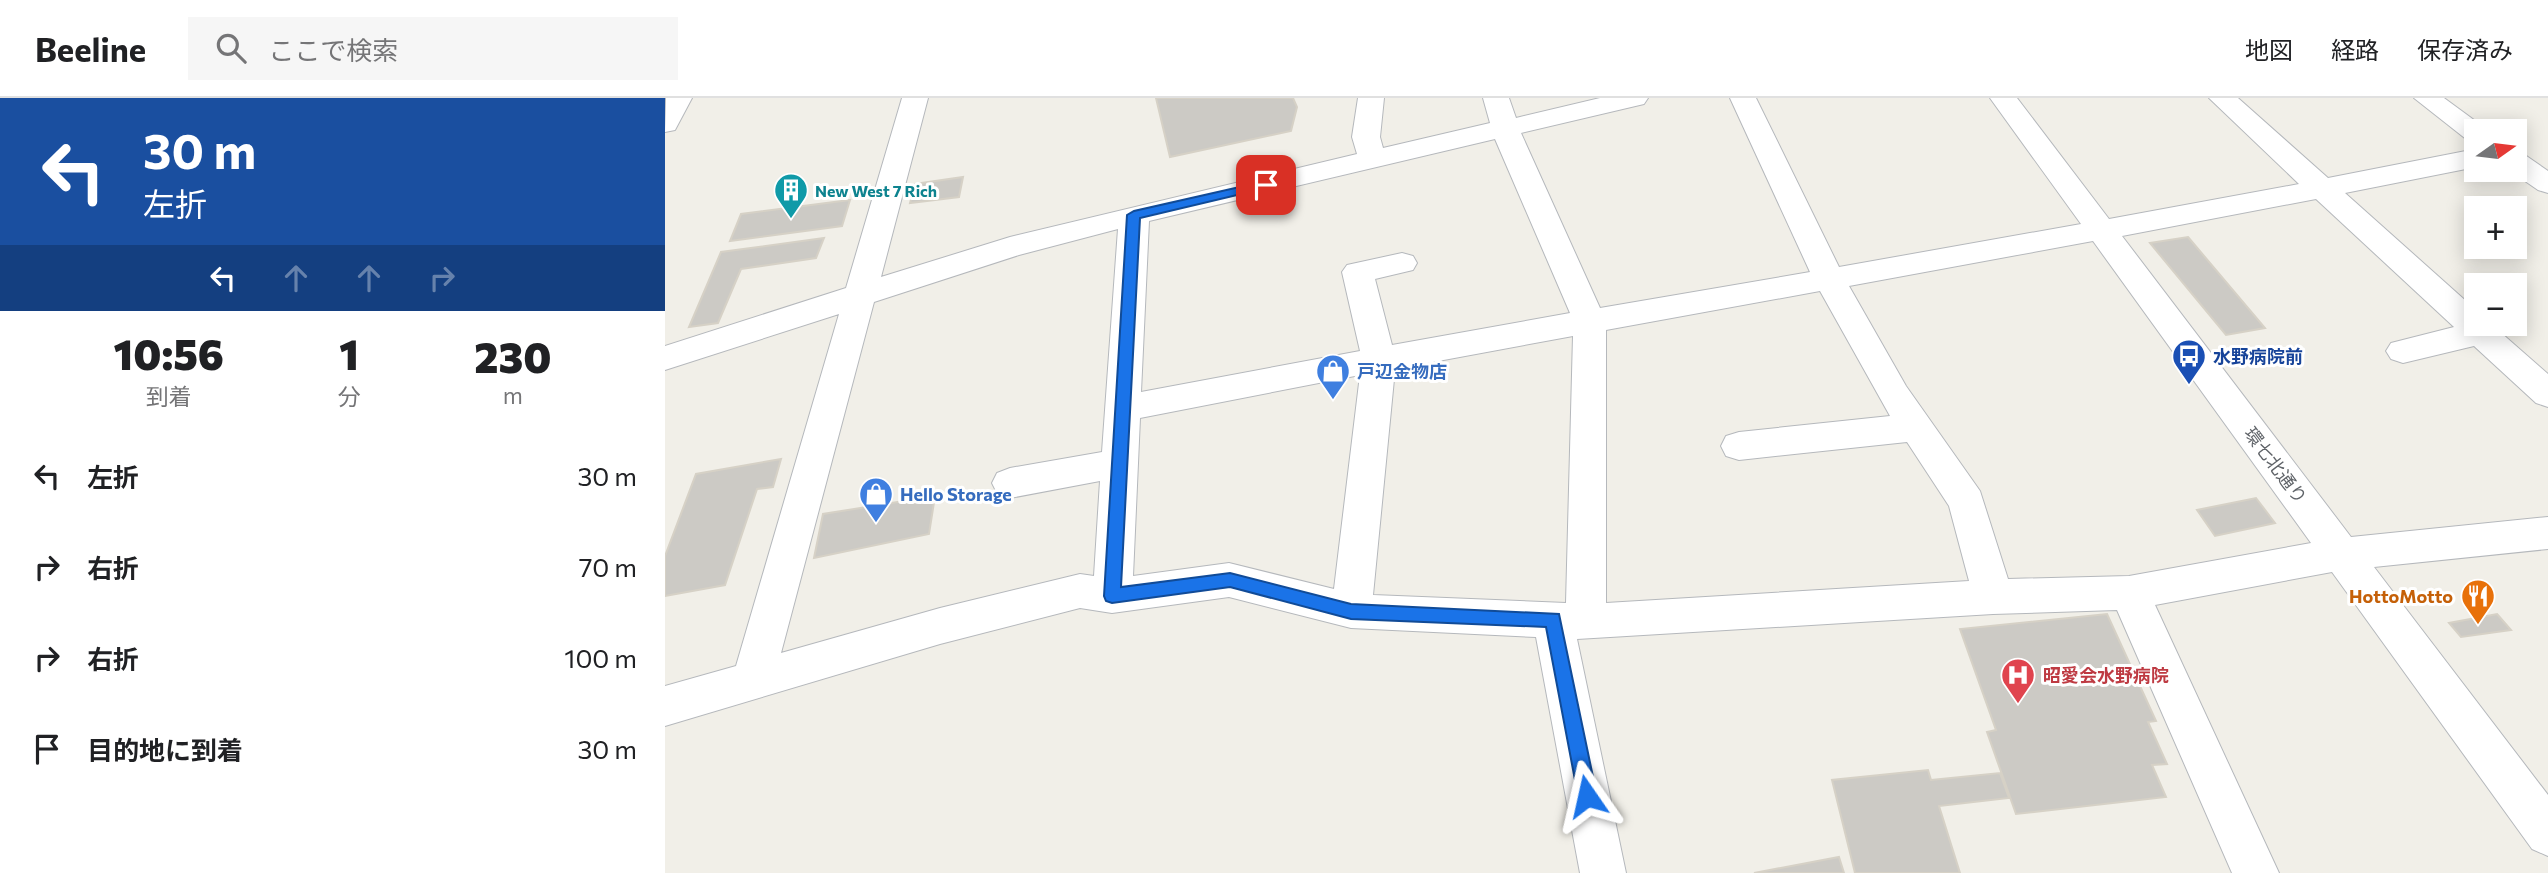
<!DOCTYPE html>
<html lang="ja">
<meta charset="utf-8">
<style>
body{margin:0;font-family:Commissioner,"Noto Sans JP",sans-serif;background:#f6f6f6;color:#202124;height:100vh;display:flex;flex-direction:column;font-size:26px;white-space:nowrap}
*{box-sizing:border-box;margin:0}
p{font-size:23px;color:#757577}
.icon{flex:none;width:38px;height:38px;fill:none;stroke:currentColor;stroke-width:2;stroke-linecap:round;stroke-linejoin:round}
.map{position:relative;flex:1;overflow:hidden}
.side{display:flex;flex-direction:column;background:#fff;width:665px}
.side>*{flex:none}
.hud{background:#1a4fa0;color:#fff;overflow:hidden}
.needle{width:46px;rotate:76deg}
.controls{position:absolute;left:1799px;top:21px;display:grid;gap:14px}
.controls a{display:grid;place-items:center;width:63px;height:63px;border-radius:0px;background:#fff;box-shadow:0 4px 18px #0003;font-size:35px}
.pin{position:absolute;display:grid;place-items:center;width:60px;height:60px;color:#fff;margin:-30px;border-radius:14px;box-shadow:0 4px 10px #0006}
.me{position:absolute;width:77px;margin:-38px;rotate:349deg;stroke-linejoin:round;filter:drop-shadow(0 0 5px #0008)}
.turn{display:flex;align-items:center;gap:24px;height:147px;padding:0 28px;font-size:32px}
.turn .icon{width:91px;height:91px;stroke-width:2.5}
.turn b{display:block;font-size:49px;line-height:60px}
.lanes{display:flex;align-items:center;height:66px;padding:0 28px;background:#0003;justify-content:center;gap:35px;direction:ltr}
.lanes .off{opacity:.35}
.eta{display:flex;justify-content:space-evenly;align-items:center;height:119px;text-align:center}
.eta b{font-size:42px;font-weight:800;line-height:49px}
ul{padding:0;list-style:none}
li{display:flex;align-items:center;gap:21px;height:91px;padding:0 28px}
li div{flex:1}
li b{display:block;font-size:26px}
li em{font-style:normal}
header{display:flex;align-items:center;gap:42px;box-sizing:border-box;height:98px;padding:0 35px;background:#fff;border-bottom:2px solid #e0e0e0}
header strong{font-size:33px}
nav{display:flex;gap:38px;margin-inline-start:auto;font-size:24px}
.search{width:490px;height:63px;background:#f6f6f6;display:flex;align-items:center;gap:18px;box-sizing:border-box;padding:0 24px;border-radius:0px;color:#757577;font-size:26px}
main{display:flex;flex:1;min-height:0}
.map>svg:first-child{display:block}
</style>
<header>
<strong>Beeline</strong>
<div class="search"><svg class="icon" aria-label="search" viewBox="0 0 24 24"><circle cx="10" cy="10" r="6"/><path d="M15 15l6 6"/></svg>ここで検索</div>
<nav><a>地図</a><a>経路</a><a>保存済み</a></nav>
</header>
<main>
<section class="side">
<div class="hud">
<div class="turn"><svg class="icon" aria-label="left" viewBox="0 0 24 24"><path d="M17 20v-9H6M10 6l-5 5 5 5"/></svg><div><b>30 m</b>左折</div></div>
<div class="lanes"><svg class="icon" aria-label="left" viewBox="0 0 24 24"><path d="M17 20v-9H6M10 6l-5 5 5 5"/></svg><svg class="icon off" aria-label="ahead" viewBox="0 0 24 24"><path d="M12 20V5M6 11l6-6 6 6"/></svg><svg class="icon off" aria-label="ahead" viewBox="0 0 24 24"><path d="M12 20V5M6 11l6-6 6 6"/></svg><svg class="icon off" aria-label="right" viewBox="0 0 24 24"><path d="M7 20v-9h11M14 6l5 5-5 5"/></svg></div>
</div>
<div class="eta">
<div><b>10:56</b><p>到着</p></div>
<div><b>1</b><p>分</p></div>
<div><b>230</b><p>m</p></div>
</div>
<ul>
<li><svg class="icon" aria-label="left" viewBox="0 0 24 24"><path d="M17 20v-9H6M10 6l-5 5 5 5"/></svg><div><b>左折</b></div><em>30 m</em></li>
<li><svg class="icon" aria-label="right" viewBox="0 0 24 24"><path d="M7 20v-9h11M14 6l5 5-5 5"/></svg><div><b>右折</b></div><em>70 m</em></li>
<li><svg class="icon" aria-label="right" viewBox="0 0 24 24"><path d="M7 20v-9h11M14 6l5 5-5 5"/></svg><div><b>右折</b></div><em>100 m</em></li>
<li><svg class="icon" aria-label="arrive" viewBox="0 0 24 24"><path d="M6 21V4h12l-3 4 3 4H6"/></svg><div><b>目的地に到着</b></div><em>30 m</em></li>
</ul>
</section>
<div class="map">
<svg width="1883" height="775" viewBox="0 0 1883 775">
<rect width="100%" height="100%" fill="#f1efe8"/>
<path fill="#cccac5" stroke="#d6d1c6" stroke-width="2" d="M491,0H628L632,9L626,33L505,59Z
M298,79L294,99L245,105L250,86Z
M185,102L177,128L65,143L76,116Z
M1523,139L1600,230L1561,237L1485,145Z
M159,140L151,160L76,171L53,225L24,229L56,154Z
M116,361L108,389L92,391L60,487L0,498V458L31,376Z
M270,398L264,436L149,460L158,416Z
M1591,400L1610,425L1550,438L1532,412Z
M1442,516L1491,623L1483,624L1502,666L1487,667L1501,699L1351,716L1322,634L1331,632L1295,531Z
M1832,516L1846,532L1796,539L1784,525Z
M1263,672L1266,682L1335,675L1344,700L1274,708L1295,775H1190L1167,682Z
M1174,759L1179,775H1089Z"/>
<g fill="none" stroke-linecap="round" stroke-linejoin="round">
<g stroke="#b5b8bc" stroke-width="2">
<path id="minor" d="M1,0H27L10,32L0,34Z
M237,0H263L216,179L345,139L692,56L687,39L693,0H719L715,39L718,50L825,25L818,0H844L851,20L935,0H983L979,6L856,35L935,210L1145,174L1065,0H1091L1174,169L1416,126L1325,0H1352L1444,121L1634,86L1544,0H1573L1663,80L1811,51V69L1680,95L1811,212V226H1826L1883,276V309L1871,305L1809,248L1738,265L1726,261L1721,253L1726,245L1789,229L1651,101L1457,138L1686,439L1883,419V451L1709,469L1883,697V758L1867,751L1667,474L1490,507L1614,775H1567L1452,512L1328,516L912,541L961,775H915L871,539L686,530L564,499L447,515L415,510L275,546L0,628V588L71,568L174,216L0,272V248L181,190ZM830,41L905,215L727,247L710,181L748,172L752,165L748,158L737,155L682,167L677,174L695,253L476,294L484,123ZM453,131L437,354L345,370L332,375L327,385L332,395L345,400L435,383L429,478L415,476L275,510L116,555L209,204L354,157ZM1428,143L1646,445L1464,478L1343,481L1315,393L1241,288L1184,188ZM1155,193L1225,318L1074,334L1061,338L1056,348L1061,358L1074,362L1242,344L1284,408L1304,483L941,505V232ZM908,238L901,505L708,497L730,271ZM695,277L669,491L564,465L468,478L475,320Z
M1749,0H1779L1824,33H1811V43L1801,41Z
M1850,54L1860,57L1883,73V95L1873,92L1844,72H1850Z"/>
</g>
<use href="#minor" fill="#fff" fill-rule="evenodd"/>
</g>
<path fill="#1a73e8" stroke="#114b97" stroke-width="2" d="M601,83L606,84V89L475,120L456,489L565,475L686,506L894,516L932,698L929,704L922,707L916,704L913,698L881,529L686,521L565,489L447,505L441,503L439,498L462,117L469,113Z"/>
<defs>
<g id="building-pin" transform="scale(1.75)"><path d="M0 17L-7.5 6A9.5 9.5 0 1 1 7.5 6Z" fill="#0f9aa8" stroke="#fff"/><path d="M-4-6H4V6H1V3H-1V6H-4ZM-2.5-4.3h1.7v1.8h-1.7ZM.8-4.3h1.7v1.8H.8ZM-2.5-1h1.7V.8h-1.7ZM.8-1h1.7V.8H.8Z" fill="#fff"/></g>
<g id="bus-pin" transform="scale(1.75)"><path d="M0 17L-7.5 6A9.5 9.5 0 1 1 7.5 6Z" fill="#1a4fb4" stroke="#fff"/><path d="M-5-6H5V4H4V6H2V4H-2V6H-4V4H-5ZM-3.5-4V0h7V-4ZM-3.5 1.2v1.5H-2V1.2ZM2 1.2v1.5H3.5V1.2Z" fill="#fff"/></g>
<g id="shop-pin" transform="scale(1.75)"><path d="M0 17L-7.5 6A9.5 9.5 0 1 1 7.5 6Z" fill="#3f7fe0" stroke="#fff"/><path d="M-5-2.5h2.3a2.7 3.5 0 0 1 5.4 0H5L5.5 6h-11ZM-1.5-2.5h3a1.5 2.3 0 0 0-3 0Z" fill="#fff"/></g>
<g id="restaurant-pin" transform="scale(1.75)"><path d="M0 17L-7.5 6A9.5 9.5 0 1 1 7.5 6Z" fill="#e8710a" stroke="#fff"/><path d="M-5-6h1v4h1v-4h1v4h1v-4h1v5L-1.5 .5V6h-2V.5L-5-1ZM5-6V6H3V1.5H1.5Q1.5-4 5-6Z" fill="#fff"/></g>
<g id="hospital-pin" transform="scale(1.75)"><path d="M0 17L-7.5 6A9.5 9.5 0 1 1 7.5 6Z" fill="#e0444e" stroke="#fff"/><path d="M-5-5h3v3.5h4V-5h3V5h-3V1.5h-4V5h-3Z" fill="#fff"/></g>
</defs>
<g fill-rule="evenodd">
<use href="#building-pin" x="126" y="92"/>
<use href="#bus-pin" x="1524" y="258"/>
<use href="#shop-pin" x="668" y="273"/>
<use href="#shop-pin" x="211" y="396"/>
<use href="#restaurant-pin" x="1813" y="498"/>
<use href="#hospital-pin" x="1353" y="577"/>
</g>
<g text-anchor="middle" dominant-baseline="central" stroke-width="6" stroke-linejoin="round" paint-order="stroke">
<g font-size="16" font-weight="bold" fill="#0d838f" stroke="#fff" text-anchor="start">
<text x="150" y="92">New West 7 Rich</text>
</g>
<g font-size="18" font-weight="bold" fill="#164399" stroke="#fff" text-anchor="start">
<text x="1548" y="258">水野病院前</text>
</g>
<g font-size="18" font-weight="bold" fill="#366cbe" stroke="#fff" text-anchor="start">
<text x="692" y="273">戸辺金物店</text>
<text x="235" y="396">Hello Storage</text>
</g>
<g font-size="18" fill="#5f6368" stroke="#fff">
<text transform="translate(1611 367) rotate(53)">環七北通り</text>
</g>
<g font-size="18" font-weight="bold" fill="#c56008" stroke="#fff" text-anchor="end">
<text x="1788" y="498">HottoMotto</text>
</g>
<g font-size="18" font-weight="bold" fill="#be3a42" stroke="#fff" text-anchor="start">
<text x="1378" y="577">昭愛会水野病院</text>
</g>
</g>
</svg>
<div class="controls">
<a><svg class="needle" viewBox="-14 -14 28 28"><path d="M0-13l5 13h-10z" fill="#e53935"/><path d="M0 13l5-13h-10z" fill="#757577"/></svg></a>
<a>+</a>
<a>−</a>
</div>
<div class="pin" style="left:601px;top:87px;background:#d93025"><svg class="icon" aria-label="arrive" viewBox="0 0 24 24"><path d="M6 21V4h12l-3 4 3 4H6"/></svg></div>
<svg class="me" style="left:922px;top:698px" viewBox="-20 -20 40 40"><path d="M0-17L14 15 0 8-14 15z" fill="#1a73e8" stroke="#fff" stroke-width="4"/></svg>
</div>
</main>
